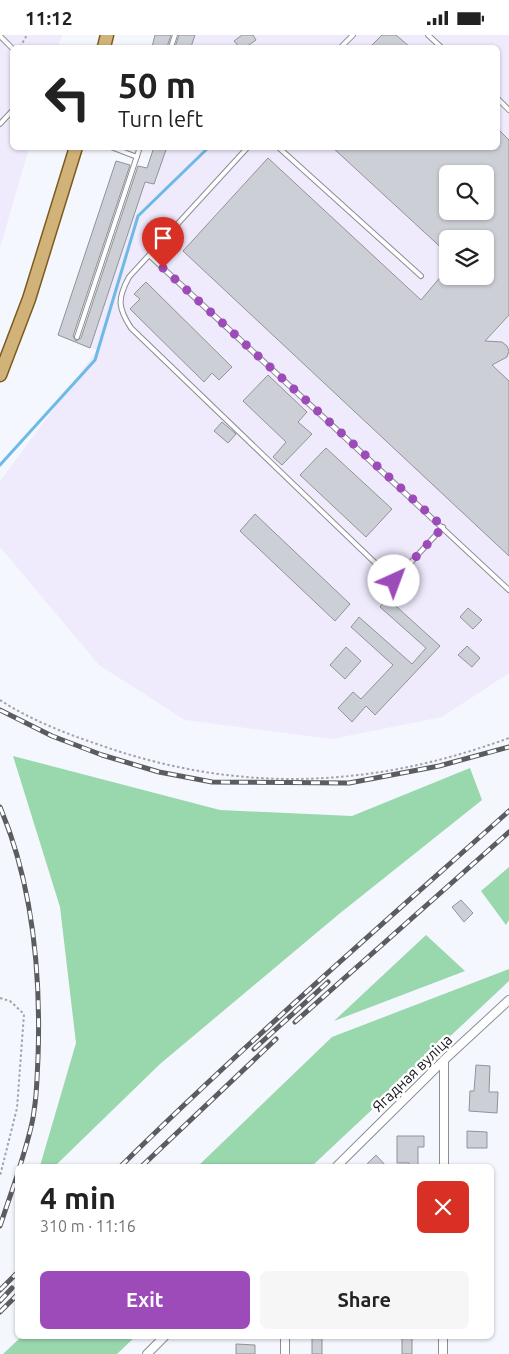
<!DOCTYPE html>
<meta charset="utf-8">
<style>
body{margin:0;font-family:Ubuntu,sans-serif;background:#f6f6f6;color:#222;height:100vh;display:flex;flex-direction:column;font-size:19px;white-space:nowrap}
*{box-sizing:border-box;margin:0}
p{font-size:16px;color:#767676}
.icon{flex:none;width:28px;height:28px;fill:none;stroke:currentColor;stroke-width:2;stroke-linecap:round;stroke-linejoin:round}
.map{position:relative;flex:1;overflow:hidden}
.panel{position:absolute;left:15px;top:1129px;width:479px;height:175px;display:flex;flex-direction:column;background:#fff;border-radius:8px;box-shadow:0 1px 4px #0004}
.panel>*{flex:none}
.hud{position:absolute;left:10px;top:10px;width:490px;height:105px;border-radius:8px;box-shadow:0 1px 4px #0004;background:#fff;color:#222;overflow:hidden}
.buttons{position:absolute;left:439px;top:130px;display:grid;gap:10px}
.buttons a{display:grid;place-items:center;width:55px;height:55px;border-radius:8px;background:#fff;box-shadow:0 1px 4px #0004;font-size:25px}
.pin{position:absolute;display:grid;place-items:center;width:42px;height:42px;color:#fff;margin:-51px -21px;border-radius:50% 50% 50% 0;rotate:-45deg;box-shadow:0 0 5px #0007}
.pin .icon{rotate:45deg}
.me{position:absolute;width:55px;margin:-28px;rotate:43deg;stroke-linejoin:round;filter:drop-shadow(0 0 4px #0008)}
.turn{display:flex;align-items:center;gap:18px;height:105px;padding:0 25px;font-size:22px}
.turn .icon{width:65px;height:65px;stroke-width:2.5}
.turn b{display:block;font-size:35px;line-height:42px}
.round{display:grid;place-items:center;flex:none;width:52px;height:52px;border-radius:8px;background:#f6f6f6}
.head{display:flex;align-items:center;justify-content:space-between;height:85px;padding:0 25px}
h1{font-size:30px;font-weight:700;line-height:38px}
.primary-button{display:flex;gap:10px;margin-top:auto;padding:10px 25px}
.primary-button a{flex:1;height:58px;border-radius:8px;background:#9e4bba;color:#fff;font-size:20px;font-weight:700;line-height:58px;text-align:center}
.primary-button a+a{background:#f6f6f6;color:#222}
.status{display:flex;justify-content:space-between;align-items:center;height:35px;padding:0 25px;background:#fff;direction:ltr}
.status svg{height:14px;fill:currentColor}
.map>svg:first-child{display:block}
</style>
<div class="status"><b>11:12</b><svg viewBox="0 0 49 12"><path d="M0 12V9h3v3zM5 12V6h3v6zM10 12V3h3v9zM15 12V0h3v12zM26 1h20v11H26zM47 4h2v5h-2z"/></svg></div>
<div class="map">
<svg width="509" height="1319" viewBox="0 0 509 1319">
<rect width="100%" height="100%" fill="#f5f7fe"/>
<path fill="#efeafc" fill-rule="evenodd" d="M0,0H62L58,12H12V112L29,113L0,213Z
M195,0H509V638L442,682L332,704L185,685L99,630L0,512V446L97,315L90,313L145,147L165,113L498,112V12H191ZM448,139H485V176H448ZM448,204H485V241H448Z"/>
<path fill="#99d7ad" d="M13,721L220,775L352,781L470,733L482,765L339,879L160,1029L55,1131H40L76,1008L60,872Z
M509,832V885L506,890L481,856Z
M426,900L465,936L334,986Z
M509,934V946L312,1131H198L332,1002Z
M22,1301H136L117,1319H3Z"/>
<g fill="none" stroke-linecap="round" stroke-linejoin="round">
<path stroke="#6cbae5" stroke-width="3" d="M0,430L95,325L138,181L209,112"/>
</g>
<path fill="#cdcfd6" stroke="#919399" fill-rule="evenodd" d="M155,0H171L167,12H152Z
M179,0H195L191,12H175Z
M242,0H253L256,5L246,12H239L234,6Z
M382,0H396L410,12H370Z
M498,94L509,105V280L485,306L502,307L507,311L509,316L507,322L492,330L509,346V521L183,216L268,123L421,265L448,233V241H485V204H448V219L332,112H498ZM448,139H485V176H448Z
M154,112H167L154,149L145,147L90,313L58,300L116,126L130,130L73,301L76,306L81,303L138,131L147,133Z
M146,247L232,332L219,345L212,338L204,347L130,274L140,264L134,259Z
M268,340L307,377L298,387L312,399L282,430L273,422L286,407L243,366Z
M222,387L236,399L228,408L214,396Z
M326,413L392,474L366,502L300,440Z
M255,479L350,569L335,586L240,496Z
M387,563L440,611L375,680L366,671L352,687L338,673L353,657L361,664L393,630L351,592L359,582L412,629L426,613L380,572Z
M468,573L482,585L473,594L460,582Z
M467,611L480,623L472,632L458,620Z
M346,612L361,626L345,644L330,630Z
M461,865L473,878L464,887L452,872Z
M476,1030L490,1031L489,1057H498L497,1078L469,1076L470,1056H474Z
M467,1096L487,1097V1113H467Z
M397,1101H424V1112H418V1131H409V1128H397Z
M376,1120L386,1131H365Z
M312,1301H322V1319H312Z
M402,1301H412V1319H402Z
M236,1309L255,1310V1319H236Z"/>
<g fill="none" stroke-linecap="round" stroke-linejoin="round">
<g stroke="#8c8e94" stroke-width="6">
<path id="service" d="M428,0L441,12
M0,1L12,13
M171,12L175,0
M341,12L353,0
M498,64L509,75
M0,89L12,76
M111,112L137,122
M248,112L129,242C117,264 118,273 131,293L394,546L443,492
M278,112L421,241
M149,220L509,555
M77,302L140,112"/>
</g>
<g stroke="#8c8e94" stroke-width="10">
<path id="minor" d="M337,1131L444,1025L509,965
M444,1131V1025
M147,1319L165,1301
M285,1319V1301
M443,1319V1301"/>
</g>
<g stroke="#7c5b1e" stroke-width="15">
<path id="primary" d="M104,12L107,0
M0,340L29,264L76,112"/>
</g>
<path stroke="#a2a3a9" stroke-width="2" stroke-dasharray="2.5 2.5" stroke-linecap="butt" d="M20,12L27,0
M0,665C29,684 64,698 97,709C237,759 370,754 509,703
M0,963L10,966L24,979L17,1073L0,1141"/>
<use href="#service" stroke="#fff" stroke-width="4"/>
<use href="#minor" stroke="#fff" stroke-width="8"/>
<use href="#primary" stroke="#d1b379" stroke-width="12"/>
<g stroke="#5a5c60" stroke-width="5">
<path id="rail" d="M0,675L52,701L102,720L159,737L212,747L349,748L439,731L509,712
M0,772C33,850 41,939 38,1023C37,1040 37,1059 34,1076C32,1094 25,1114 20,1131
M295,987L509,797
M254,1014L328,947
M121,1131C246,1008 378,893 509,776
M142,1131L276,1004
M0,1191L18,1138
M0,1255L18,1237
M0,1266L12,1253
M0,1277L18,1259"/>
</g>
<use href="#rail" stroke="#fff" stroke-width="3" stroke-dasharray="9" stroke-linecap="butt"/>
</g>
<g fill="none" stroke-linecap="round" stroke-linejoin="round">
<path stroke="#9e4bba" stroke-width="9" stroke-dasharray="0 16.2" d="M163,233L443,492L394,546"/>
</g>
<g text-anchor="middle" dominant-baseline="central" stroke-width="5" stroke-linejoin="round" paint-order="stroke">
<g font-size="15" fill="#151619" stroke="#fff">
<text transform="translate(412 1038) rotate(-44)">Ягадная вуліца</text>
</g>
</g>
</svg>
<div class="buttons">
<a><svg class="icon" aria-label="search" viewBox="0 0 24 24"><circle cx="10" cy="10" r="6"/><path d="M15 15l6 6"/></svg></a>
<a><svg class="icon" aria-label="layers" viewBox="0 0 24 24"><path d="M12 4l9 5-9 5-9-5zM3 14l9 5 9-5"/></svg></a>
</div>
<div class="pin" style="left:163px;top:233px;background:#d93025"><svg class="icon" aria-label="arrive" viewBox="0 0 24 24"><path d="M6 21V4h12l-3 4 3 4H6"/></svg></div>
<svg class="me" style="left:394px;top:546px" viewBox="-20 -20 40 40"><circle r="19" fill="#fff"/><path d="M0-13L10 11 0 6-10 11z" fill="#9e4bba"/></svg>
<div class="hud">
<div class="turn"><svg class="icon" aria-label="left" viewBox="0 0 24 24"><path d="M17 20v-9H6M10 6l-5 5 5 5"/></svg><div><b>50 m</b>Turn left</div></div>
</div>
<section class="panel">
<div class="head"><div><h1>4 min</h1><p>310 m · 11:16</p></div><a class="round" style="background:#d93025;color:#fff"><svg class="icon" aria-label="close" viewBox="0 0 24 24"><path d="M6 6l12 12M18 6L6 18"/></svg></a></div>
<div class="primary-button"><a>Exit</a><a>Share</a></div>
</section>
</div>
